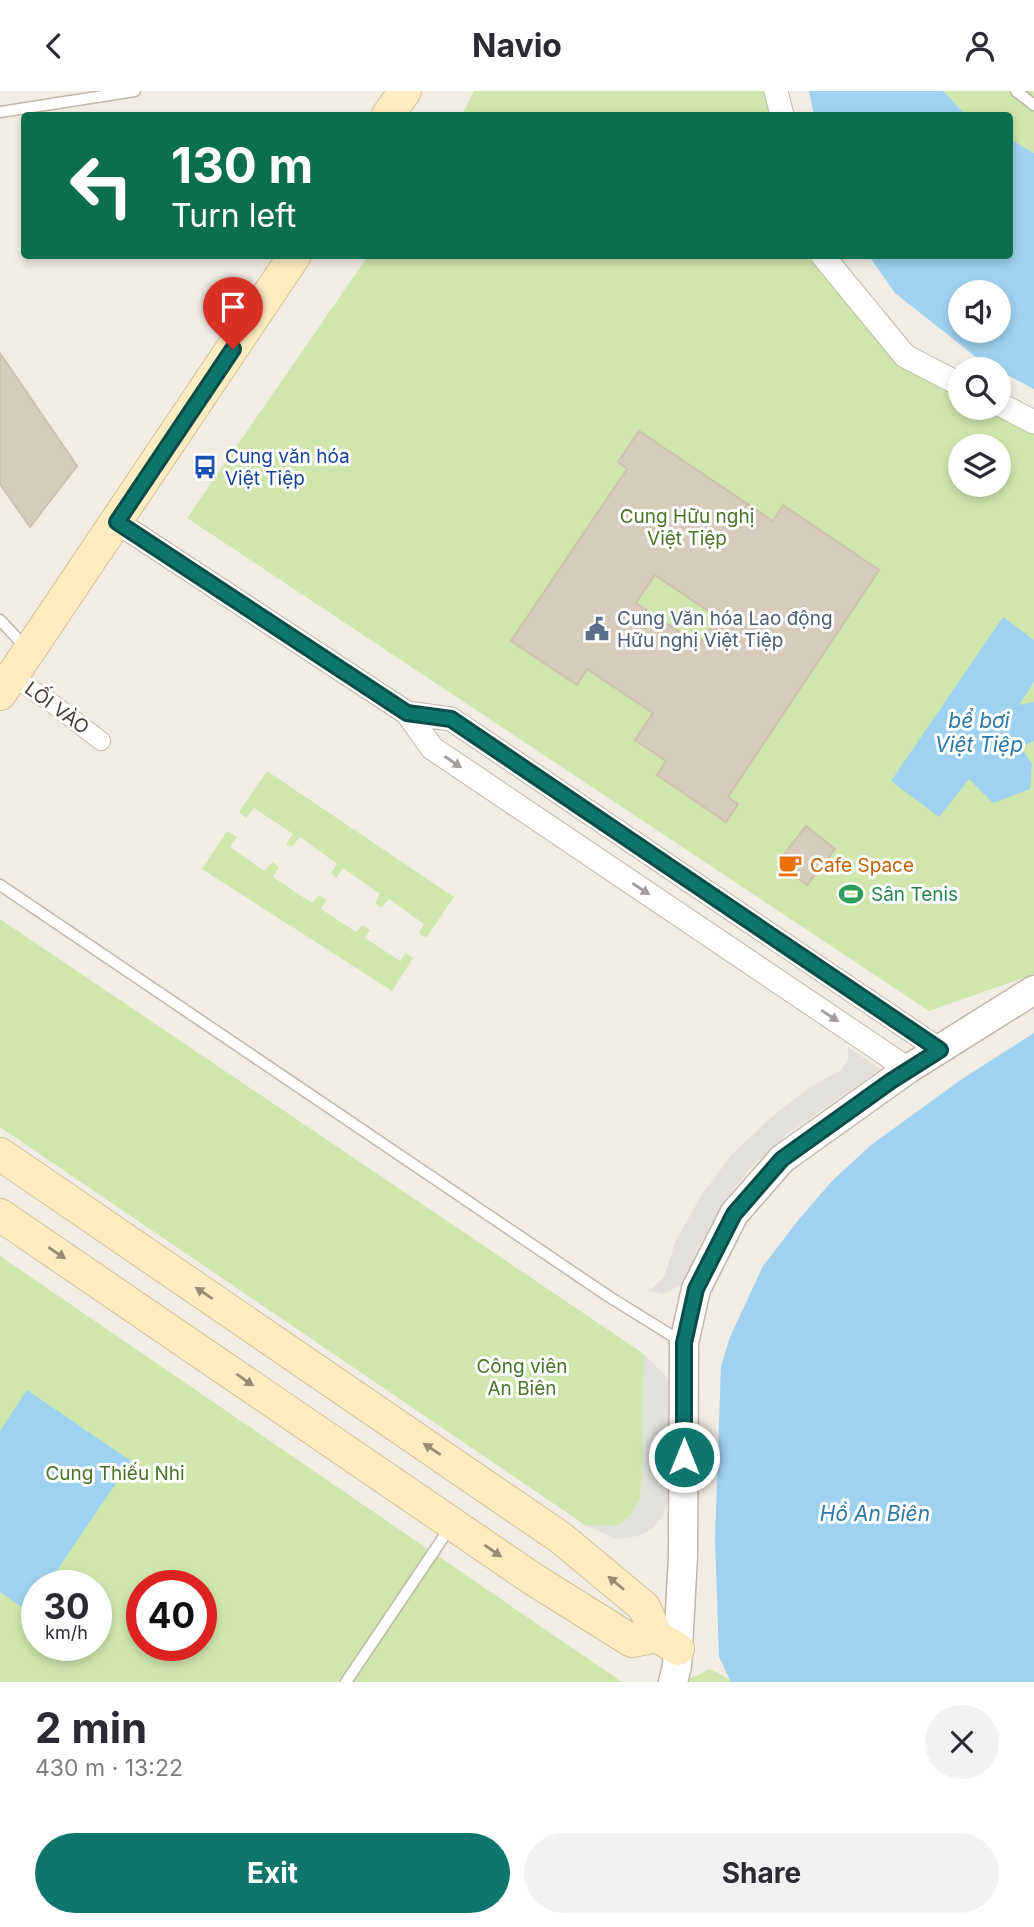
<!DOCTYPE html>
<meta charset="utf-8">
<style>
body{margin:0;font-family:Inter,sans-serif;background:#f2f2f3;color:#2b2b33;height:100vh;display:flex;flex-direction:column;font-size:26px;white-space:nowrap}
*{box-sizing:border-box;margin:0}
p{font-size:23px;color:#7c7c81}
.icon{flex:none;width:38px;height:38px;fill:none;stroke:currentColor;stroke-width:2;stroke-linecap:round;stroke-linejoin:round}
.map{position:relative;height:1591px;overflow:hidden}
.panel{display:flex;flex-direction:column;background:#fff;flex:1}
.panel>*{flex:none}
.guide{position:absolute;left:21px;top:21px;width:992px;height:147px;border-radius:7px;box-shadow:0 4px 10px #0003;background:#0b6e4f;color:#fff;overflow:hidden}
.buttons{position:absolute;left:948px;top:189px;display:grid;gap:14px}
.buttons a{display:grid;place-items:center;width:63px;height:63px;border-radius:50%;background:#fff;box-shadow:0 4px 10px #0003;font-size:35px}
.speed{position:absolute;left:21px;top:1479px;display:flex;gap:14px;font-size:35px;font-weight:700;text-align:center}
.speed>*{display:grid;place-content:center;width:91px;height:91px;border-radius:50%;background:#fff;box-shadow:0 4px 10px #0003;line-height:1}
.speed small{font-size:18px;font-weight:400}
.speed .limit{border:10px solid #d22;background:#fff;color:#111}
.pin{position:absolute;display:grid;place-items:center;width:60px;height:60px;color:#fff;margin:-72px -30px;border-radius:50% 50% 50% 0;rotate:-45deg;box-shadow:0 0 7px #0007}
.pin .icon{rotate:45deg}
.me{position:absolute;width:77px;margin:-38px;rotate:0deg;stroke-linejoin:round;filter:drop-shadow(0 0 5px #0008)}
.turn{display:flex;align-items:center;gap:24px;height:147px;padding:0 35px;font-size:32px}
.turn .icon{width:91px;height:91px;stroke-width:2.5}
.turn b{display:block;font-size:49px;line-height:60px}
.round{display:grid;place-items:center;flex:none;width:74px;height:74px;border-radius:37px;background:#f2f2f3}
.overview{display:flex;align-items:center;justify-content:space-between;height:119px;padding:0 35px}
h1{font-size:42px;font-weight:700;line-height:52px}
.action{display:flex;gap:14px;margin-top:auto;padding:14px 35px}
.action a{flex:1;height:80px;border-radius:42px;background:#0f766e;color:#fff;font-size:28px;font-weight:700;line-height:80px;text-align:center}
.action a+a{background:#f2f2f3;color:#2b2b33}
header{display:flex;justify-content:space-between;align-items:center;height:91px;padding:0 35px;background:#fff;font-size:32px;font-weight:700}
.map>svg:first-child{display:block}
</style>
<header><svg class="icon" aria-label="back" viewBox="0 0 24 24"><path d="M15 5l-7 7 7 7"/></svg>Navio<svg class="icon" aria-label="person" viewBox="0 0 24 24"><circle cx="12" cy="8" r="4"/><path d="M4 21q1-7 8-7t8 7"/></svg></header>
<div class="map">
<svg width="1034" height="1591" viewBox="0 0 1034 1591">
<rect width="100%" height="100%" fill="#f2ede4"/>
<path fill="#cfe7ac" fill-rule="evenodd" d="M474,0H768L772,24H462Z
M943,0H1034V62L1010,48V24H966Z
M368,165H806L901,268L961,302V317H988L1034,342V883L929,920L187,427ZM961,355H999V394H961Z
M267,680L454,806L426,847L419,842L424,833L389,808L381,817L375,812L380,803L343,777L336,787L331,782L337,773L300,746L292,756L286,753L293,743L254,717L246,727L239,721Z
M227,740L237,746L230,756L264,780L273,771L279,776L273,786L312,812L319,804L326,809L321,818L356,841L362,834L370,839L365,847L400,870L406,862L413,867L392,900L202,778Z
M0,828L644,1263L643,1373L640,1409L631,1424L619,1434H585L0,1036Z
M0,1165L622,1591H0ZM37,1494H96V1554H37ZM142,1494H201V1554H142Z
M710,1578L729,1588L731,1591H683Z"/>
<path fill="#e2e0dc" d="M848,956L880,978L790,1041L749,1078L719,1119L698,1157L684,1192L663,1203L645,1199L652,1197L664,1186L676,1149L701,1105L733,1062L775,1023L811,996L841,979L848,968Z
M644,1263L668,1287L671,1297L670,1402L663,1425L652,1438L639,1445L616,1448L585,1434H619L631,1424L640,1409L643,1373Z"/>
<path fill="#9fd2f0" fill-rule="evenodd" d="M809,0H943L966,24H814Z
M1010,48L1034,62V298L981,270L895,202L869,165L1010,164ZM961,201H999V240H961Z
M1003,526L1034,549V591L1019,614L1034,611V650L1021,656L1032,673L1030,698L993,712L969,688L939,726L891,690Z
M1034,942V1591H731L719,1566L715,1447L721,1275L730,1246L763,1175L800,1127L833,1089L871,1054L962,988Z
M27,1299L131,1370L47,1494H37V1509L29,1521L0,1501V1340Z"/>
<path fill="#d7cbbc" stroke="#cec0ac" stroke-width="2" fill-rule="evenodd" d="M0,262L77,375L30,436L0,393Z
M639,340L773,430L783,414L879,479L728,706L738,713L726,731L657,684L666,670L635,649L653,622L587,578L577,594L511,550L627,378L618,371ZM655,484L717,526L699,554L636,512Z
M806,735L835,758L807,794L778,771Z"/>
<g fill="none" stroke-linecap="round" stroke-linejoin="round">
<g stroke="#c0b7a9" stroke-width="13">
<path id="service" d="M1016,0L1034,14
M0,21L135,0
M0,529L27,558
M0,794L608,1205L682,1251
M346,1591L451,1435"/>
</g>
<g stroke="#c0b7a9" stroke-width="20">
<path id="pedestrian" d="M12,585L53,613L101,650"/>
</g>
<g stroke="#c0b7a9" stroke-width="25">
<path id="minor" d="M776,0L782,24
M822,164L905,265L961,294
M999,313L1034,331
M117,431L407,622L432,657L908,978
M407,622L451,628L940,959"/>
</g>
<g stroke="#c0b7a9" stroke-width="31">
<path id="tertiary" d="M673,1591L677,1575L683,1465L684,1252L696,1198L734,1123L782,1068L908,978L1034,899"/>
</g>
<g stroke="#d3bf93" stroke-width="34">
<path id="secondary" d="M388,24L405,0
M0,603L295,164
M0,1063L561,1447L644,1516L657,1545L678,1558
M0,1124L533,1488L632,1550L657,1545"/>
</g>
<use href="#service" stroke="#fff" stroke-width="10"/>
<use href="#pedestrian" stroke="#fff" stroke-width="18"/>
<use href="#minor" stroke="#fff" stroke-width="23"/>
<use href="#tertiary" stroke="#fff" stroke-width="28"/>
<use href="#secondary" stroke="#ffedc1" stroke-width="32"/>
</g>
<defs><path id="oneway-solid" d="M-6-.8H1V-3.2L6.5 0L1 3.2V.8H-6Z" transform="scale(1.75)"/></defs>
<g fill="#a29e9a">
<use href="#oneway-solid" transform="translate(453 671) rotate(34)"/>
<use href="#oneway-solid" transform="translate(641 798) rotate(34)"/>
<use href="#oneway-solid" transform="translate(830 925) rotate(34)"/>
</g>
<g fill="#988c73">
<use href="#oneway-solid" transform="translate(57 1162) rotate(34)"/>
<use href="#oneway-solid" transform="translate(204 1202) rotate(-146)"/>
<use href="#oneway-solid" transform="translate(245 1289) rotate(35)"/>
<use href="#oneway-solid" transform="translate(432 1358) rotate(-146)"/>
<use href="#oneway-solid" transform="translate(493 1460) rotate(35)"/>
<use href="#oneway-solid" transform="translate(616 1492) rotate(-140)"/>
</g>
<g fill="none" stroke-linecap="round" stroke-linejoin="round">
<g stroke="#0a4d48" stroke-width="18">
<path id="route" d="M233,258L117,431L407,622L451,628L940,959L891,990L782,1068L734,1123L696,1198L684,1252V1366"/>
</g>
<use href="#route" stroke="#0f766e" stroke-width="12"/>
</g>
<defs>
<g id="bus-bare" transform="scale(1.89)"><path d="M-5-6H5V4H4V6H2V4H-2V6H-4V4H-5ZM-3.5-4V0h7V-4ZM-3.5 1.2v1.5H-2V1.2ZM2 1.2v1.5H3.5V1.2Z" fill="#1a4fb4" stroke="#fff" stroke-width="2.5" paint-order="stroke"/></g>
<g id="civic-bare" transform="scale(1.89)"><path d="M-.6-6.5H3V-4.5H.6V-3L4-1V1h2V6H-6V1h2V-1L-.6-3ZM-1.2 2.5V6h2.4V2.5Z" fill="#5c6f8a" stroke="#fff" stroke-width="2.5" paint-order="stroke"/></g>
<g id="cafe-bare" transform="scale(1.89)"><path d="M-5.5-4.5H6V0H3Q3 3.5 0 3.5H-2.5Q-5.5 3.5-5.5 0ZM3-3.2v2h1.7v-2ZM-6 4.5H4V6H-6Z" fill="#e8710a" stroke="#fff" stroke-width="2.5" paint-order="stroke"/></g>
<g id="stadium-bare" transform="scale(1.89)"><path d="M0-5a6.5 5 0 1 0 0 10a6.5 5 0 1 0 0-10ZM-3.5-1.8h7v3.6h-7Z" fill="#2e9e5b" stroke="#fff" stroke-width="2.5" paint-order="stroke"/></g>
</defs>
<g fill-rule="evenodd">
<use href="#bus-bare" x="205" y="376"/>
<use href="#civic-bare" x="597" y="538"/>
<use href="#cafe-bare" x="790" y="774"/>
<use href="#stadium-bare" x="851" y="803"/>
</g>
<g text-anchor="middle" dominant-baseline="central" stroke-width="6" stroke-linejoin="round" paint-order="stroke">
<g font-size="19" fill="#164399" stroke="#fff" text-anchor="start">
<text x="225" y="365">Cung văn hóa<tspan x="225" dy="22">Việt Tiệp</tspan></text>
</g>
<g font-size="19" fill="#487527" stroke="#fff">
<text x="687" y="425">Cung Hữu nghị<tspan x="687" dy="22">Việt Tiệp</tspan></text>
<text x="522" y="1275">Công viên<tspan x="522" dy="22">An Biên</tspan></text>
<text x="115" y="1382">Cung Thiếu Nhi</text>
</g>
<g font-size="19" fill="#4e5e75" stroke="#fff" text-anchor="start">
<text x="617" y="527">Cung Văn hóa Lao động<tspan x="617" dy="22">Hữu nghị Việt Tiệp</tspan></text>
</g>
<g font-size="19" fill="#443d34" stroke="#fff">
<text transform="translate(57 617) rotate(36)">LỐI VÀO</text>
</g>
<g font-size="19" fill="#c56008" stroke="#fff" text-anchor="start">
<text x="810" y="774">Cafe Space</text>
</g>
<g font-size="19" fill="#27864d" stroke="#fff" text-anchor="start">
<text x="871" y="803">Sân Tenis</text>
</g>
<g font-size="21" font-style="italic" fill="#2c79a8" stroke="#fff">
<text x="979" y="629">bể bơi<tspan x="979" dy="24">Việt Tiệp</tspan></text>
<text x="875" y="1422">Hồ An Biên</text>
</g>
</g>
</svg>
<div class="buttons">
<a><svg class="icon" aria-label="sound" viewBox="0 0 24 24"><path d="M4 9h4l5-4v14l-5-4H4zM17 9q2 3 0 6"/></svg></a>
<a><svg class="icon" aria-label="search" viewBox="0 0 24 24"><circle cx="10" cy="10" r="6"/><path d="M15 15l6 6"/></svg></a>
<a><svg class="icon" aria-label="layers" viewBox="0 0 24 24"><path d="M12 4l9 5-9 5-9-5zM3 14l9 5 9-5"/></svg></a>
</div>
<div class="speed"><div>30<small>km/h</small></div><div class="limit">40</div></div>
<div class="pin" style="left:233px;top:258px;background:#d93025"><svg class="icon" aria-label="arrive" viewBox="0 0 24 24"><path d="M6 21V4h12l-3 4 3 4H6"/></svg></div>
<svg class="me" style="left:684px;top:1366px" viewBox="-20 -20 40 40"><circle r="17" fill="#0f766e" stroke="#fff" stroke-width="3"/><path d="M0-11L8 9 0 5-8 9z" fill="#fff"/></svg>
<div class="guide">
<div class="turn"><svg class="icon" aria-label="left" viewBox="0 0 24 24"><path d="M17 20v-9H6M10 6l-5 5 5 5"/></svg><div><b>130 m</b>Turn left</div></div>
</div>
</div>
<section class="panel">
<div class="overview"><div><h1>2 min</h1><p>430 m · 13:22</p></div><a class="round"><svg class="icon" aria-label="close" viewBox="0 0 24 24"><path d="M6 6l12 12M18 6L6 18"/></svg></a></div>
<div class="action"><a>Exit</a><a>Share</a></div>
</section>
